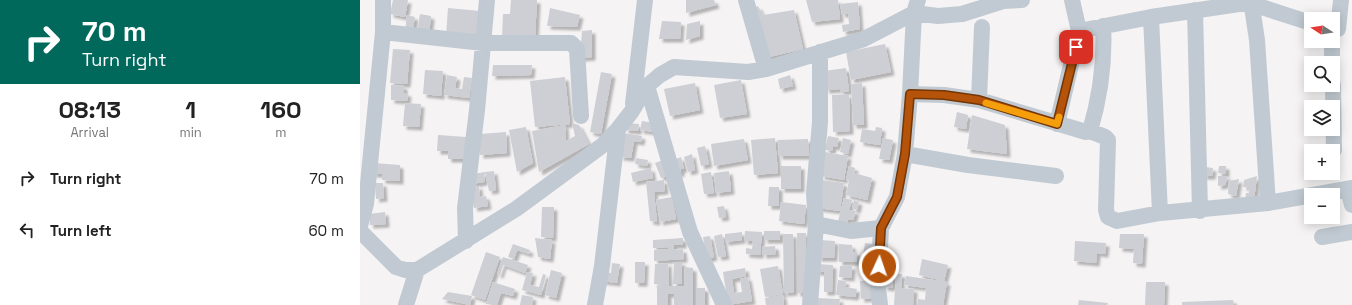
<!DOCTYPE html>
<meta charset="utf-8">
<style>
body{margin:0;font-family:"Space Grotesk",sans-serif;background:#f2f2f2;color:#222;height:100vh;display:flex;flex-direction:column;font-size:15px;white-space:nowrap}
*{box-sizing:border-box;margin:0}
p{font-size:13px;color:#767676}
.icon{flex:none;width:22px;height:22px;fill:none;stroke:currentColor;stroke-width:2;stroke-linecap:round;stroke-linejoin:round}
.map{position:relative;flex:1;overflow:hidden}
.panel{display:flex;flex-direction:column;background:#fff;width:360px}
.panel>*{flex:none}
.banner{background:#00695c;color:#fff;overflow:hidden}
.needle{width:26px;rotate:282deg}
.buttons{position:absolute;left:944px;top:12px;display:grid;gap:8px}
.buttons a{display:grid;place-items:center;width:36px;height:36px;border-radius:0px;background:#fff;box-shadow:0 2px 10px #0003;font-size:20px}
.pin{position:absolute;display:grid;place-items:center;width:34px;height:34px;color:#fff;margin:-17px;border-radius:8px;box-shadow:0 2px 6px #0006}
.me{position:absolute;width:44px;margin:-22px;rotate:3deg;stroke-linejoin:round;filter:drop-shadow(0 0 3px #0008)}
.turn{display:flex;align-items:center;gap:14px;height:84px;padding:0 16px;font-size:18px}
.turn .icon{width:52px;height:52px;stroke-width:2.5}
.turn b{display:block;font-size:28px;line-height:34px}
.eta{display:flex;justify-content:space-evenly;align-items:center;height:68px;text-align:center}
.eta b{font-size:24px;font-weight:600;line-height:28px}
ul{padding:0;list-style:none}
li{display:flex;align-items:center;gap:12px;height:52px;padding:0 16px}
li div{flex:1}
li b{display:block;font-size:15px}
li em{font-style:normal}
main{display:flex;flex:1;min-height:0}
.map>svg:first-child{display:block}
</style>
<main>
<section class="panel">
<div class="banner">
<div class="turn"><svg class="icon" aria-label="right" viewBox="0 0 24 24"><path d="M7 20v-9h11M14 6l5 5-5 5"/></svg><div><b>70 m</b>Turn right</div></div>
</div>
<div class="eta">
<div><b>08:13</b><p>Arrival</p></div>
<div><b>1</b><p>min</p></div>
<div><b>160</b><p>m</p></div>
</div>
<ul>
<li><svg class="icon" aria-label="right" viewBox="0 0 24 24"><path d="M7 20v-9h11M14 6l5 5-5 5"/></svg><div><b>Turn right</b></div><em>70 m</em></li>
<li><svg class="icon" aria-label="left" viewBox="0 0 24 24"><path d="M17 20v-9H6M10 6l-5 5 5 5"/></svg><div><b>Turn left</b></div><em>60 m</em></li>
</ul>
</section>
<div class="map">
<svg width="992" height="305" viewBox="0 0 992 305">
<defs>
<filter id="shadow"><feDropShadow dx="3.5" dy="3.5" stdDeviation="1" flood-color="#0004"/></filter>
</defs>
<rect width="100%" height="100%" fill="#f5f3f3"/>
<path fill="#cdcfd5" filter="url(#shadow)" d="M33,0H48L45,17L30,14Z
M151,0H177L175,38L142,37L143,14H150Z
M326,0H354L356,5L326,13Z
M446,0H478L480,19L452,22Z
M498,2L500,29L483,32L482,25L489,24L488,14H482L480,4Z
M398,6L403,15L434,10L443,49L405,58L390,10Z
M88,8L120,11L118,38L86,36Z
M190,8L220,15L217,27L187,26Z
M60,14L71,16L69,35L57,33Z
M47,15L55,17L52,33L45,31Z
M302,21L321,22L320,39H299Z
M340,21V36L326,40L327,24Z
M232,30V57L220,58L222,31Z
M525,44L531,72L491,80L486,52Z
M33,49L50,50L47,84L30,83Z
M133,65H172L171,75L132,76Z
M486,68L489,91L481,92L480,89L466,90L464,71Z
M65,70L83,71L81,96L63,94Z
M241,72L252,74L241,134L230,132Z
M87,75L97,77L95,88L102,89L104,77L112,78L109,98L84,95Z
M430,75L433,86L420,89L418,79Z
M205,77L210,124L175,127L170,81Z
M381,80L387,114L360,118L354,85Z
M335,83L340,110L310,116L304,89Z
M502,83L504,125H493L491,84Z
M31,85L44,86V93H48L47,101L31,100Z
M489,94L490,131L473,132L472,95Z
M45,103L61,104L59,127L43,126Z
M597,112L608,115L606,129L594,127Z
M612,115L645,125L647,154L607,149Z
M282,121L295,123L294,132L280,130Z
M212,123L219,125L229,144L179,172L172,131L205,125L206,141L215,136Z
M265,123L279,124L278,131L265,130Z
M166,127L173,163L157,172L149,130Z
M516,127L522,128L520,145L500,142L502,129L515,131Z
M146,132L147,153L120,155V134Z
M263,133L282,136L281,142L274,141L271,158L260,157Z
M78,135L106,137L105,159H88V151H77Z
M468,136L479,138L477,147L473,146L472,151L465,150Z
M415,138L418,173L394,175L391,140Z
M483,138L491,140L488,154L480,152Z
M523,138L533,140L529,160L519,159Z
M384,139L388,160L354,166L351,144Z
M448,139L449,156H419L418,140Z
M345,146L349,164L341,166L337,148Z
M465,152L488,156L484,180L461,176Z
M332,154L335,170L328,172L324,157Z
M321,157L324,169H321V173L318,174L313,160Z
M276,158L288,160L287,166L275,164Z
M303,160L308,175L301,178L295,163Z
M14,163L40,165V181L22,180V174H13Z
M421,166H441V189H421Z
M489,166L495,168L494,173L512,178L507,200L486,195L489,181L486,180Z
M859,166H866V174L858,173Z
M845,167L853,168L852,176H843Z
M291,168L293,178L273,182L271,173Z
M134,171L136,190L129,191L125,172Z
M369,171L371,191L356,193L354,173Z
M125,172L124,182L111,184L113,174Z
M351,172L354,193L344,194L341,174Z
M858,176H868L865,185L858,186Z
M897,176L894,200H885L886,193H889L888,187H883L884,180Z
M879,179L876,196L868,194L869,181Z
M304,180L305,191L294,192L297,222L290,221L286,182Z
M461,180L484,183L480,211L457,208Z
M15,183H23L24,198L16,199Z
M119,186L120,197L126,196L128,206L114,208L111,187Z
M409,187H419V206H408Z
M312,197L316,219L300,222L296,200Z
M484,198L492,200L489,210L496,211L493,220L488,219L486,227L477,225Z
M494,200L499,202L497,210L492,208Z
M421,202L446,205L444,224L419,221Z
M364,206L366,217L359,218L357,207Z
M182,207H194L193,238L181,237Z
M25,212L26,224L10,225L9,214Z
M385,231L402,232L400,255L386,254V248L392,249L393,241H384Z
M404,231H420V240H404Z
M382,232V240L365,242V234Z
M437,233H446V293H437Z
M362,234L366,256L358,257L354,236Z
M423,234H433L434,292L424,293Z
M760,234H784L782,264L773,263L774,249L759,248Z
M350,236L354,257L347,259L343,237Z
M175,238L192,240L190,259L178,257Z
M323,238V245H314L313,250L323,249L324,259L294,261V250L309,249L308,247L293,248V240Z
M459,240L475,241L474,258H458Z
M715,241L746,243L745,254L737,253L736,263L714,261Z
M505,243L513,244L511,263L502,262Z
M153,244L170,250L169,254L157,250L154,259L148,257Z
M479,244L492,245L493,252H497V262H479Z
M415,246L416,254L403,255L402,247Z
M126,252L140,257L125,300L111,295Z
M143,257L168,265L165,273L143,265L140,275L137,274Z
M562,259L588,265L584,281L559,275Z
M275,262H285L284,283H275Z
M314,262H322V284H313Z
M252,263L260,264L257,283L242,281L244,272L251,273Z
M308,263L309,286H324L325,267L333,268V305H314V294H308V305H297V286L306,285L294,284L295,264Z
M457,264L473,265L472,292H464V272H456Z
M418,266L423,294L405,297L400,269Z
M480,266H492L491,278L479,277Z
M385,268L386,276L372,279L374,293L382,292L380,279L388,277L392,301L368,305L363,272Z
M191,270L202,273L196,298L185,295Z
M526,271H534L532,288L524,287Z
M167,272L173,273L170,285L179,287L183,274L186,275L181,295L162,290Z
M536,274H542L541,288L554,289L553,305H534Z
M546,276L587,282L583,305H557L558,299L565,300L566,288L544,285Z
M478,280L486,281L485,287L497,289L495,297L476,295Z
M512,280V298L501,299L500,281Z
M133,282L155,289L153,296L141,293L137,305L126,304Z
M786,282H805L804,305H785Z
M336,288H345V305H336Z
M88,292L112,296L110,305L82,299Z
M162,295L173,297L172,305H160Z
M423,295L424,305H406L405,298Z
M455,298L480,299L479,305H454Z
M719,300L748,303L747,305H718Z
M873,300L874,305H822V302Z"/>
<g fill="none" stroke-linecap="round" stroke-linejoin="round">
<path stroke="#c1cad2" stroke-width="16" d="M386,0L406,69
M712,0L719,31L791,17L879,4H892L951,23
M891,0L897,40L908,203
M835,10L840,211
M791,17L800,213L908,203L992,188
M978,29L981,0
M23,32L123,43H211L217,49L221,116
M972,41V63
M973,85L974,150
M287,86L330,232L364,305
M550,94L584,95L619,100L726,132L730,131C740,97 745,61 743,26
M619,100L622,27
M273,104L285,0
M697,124L719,31
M730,131L745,137L748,140L746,210L748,217L757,221L800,213
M545,154L608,165L696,176
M988,189L992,205
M456,224L491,231L521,228
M0,226L6,204L23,32V0
M0,231L36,267L45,270H57L156,209L243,145L258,129L272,111L287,86L300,75L314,67L388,72L406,69L504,39L554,13L578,16L602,14L643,1L662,0
M962,237L992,232
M106,241L105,208L117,110L127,0
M46,305L57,270
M235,305L242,266L258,129
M450,305L456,224L454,193L460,122V52
M520,305L518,288L521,228L537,197L545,154L550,94L554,13L558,0"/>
</g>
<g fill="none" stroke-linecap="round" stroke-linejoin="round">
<g stroke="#753606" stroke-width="10">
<path id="route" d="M519,266L521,228L537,197L545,154L550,94L584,95L619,100L697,124L716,47"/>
</g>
<use href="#route" stroke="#b45309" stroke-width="7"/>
<path stroke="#f59e0b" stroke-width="7" d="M626,103L697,124L699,117"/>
</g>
</svg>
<div class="buttons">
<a><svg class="needle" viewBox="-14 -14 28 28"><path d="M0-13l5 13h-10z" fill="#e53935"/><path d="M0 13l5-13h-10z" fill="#767676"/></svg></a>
<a><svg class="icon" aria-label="search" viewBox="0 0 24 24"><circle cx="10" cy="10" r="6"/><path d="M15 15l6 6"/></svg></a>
<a><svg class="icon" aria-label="layers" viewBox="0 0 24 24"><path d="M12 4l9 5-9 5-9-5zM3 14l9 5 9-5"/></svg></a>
<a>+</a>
<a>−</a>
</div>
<div class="pin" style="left:716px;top:47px;background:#d93025"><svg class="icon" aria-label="arrive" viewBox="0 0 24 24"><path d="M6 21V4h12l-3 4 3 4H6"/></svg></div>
<svg class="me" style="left:519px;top:266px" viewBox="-20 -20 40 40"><circle r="17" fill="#b45309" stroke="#fff" stroke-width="3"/><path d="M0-11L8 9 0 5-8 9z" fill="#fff"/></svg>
</div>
</main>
